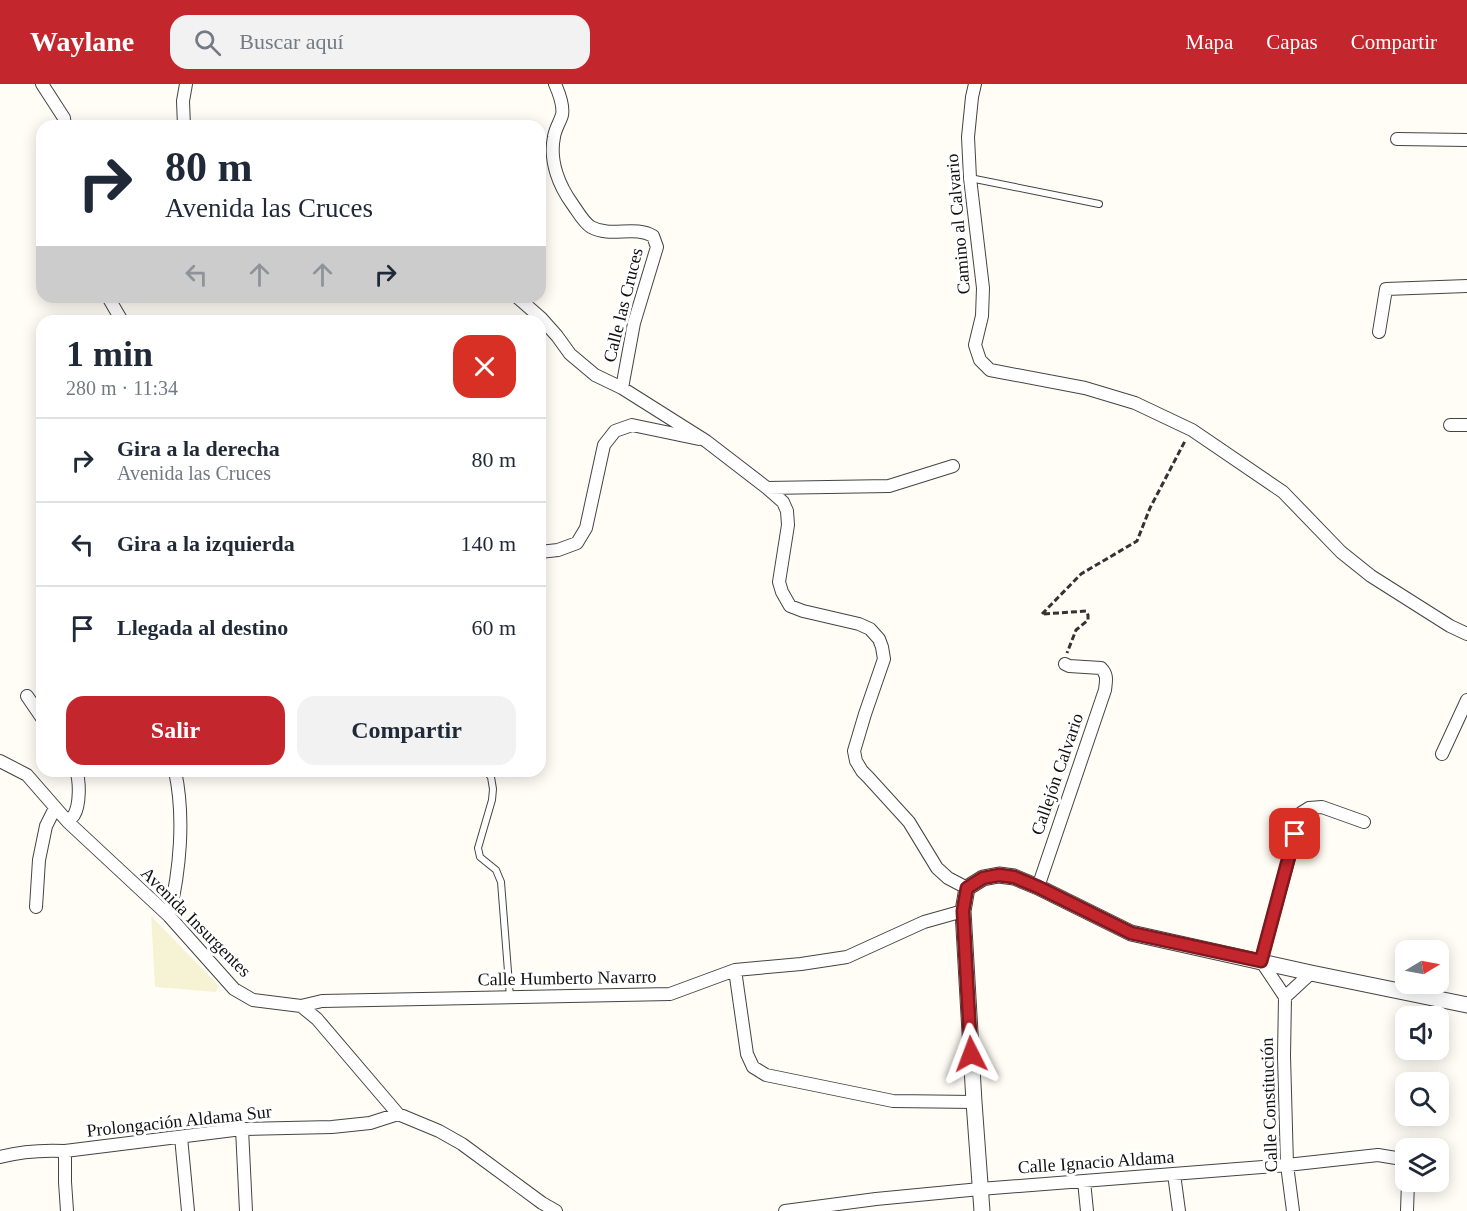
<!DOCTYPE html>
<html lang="es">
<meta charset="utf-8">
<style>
body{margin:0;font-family:Georgia,serif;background:#f2f2f3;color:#1f2937;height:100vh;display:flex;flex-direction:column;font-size:22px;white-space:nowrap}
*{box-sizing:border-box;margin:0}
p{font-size:20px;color:#747a83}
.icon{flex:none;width:33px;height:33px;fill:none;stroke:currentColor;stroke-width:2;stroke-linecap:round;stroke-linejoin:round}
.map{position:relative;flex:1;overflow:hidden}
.sheet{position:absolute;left:36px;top:231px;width:510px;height:462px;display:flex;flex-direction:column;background:#fff;border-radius:18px;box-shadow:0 3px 15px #0003}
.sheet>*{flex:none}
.hud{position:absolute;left:36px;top:36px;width:510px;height:183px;border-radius:18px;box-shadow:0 3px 15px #0003;background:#fff;color:#1f2937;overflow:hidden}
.needle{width:39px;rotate:80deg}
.fabs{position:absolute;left:1395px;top:856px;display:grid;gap:12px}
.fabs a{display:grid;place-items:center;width:54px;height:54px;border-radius:12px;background:#fff;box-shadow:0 3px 15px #0003;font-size:30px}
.pin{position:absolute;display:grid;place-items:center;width:51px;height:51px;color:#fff;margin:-26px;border-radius:12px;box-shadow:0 3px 9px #0006}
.me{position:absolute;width:66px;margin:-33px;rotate:357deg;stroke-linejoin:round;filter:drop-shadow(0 0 4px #0008)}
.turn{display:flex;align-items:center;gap:21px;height:126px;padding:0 30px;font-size:27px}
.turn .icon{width:78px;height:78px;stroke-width:2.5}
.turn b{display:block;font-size:42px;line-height:51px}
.lanes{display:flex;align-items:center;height:57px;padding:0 30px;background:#0003;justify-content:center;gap:30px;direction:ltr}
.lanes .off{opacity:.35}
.round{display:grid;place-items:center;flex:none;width:63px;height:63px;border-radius:18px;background:#f2f2f3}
.overview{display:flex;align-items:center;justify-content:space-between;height:102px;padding:0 30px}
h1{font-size:36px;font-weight:700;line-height:45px}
.primary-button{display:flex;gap:12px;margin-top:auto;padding:12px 30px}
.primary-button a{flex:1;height:69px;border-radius:18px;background:#c4262e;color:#fff;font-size:24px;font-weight:700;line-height:69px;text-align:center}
.primary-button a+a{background:#f2f2f3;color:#1f2937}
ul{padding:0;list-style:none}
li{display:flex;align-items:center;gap:18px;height:84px;padding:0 30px;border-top:2px solid #e0e1e3}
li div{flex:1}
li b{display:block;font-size:22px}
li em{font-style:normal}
header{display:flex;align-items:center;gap:36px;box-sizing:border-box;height:84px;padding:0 30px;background:#c4262e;color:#fff}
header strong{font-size:28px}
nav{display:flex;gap:33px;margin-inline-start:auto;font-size:21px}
.search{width:420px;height:54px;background:#f2f2f3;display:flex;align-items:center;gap:15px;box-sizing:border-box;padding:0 21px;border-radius:18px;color:#747a83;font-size:22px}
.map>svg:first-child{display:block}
</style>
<header>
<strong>Waylane</strong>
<div class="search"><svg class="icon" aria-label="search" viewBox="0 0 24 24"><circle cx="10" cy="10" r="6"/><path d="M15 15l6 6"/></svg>Buscar aquí</div>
<nav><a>Mapa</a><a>Capas</a><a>Compartir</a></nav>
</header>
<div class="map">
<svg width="1467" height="1127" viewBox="0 0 1467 1127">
<rect width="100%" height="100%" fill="#fffdf5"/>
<path fill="#f6f3d4" d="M151,832L219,902L216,908L155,903Z"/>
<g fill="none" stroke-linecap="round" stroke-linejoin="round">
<g stroke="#444" stroke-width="8">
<path id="service" d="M970,94L1099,120
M486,687L491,693L493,705L492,716L478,764L480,773L496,786L501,798L510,913"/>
</g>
<g stroke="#444" stroke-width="14">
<path id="minor" d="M42,0L64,34L65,42
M555,0C559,9 564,21 562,31C560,38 555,45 554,53C549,77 559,102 573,121C578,128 584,139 591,143C611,154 634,141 653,152L657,163L634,239L622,304
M975,0L972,13L968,53L970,94L983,204L982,232L975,261L980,276L990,286L1085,304L1135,319L1192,346L1283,408L1341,468L1371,492L1450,542L1467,550
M184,42L183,17L186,0
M1397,55L1467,56
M108,213L122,237
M517,213L541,234L557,252L570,270L595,291L622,304L706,357L767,404L783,418L787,427L788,441L779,498L782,508L790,522L803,527L859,540L870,545L879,555L882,563L884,575L865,630L854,667L856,677L862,687L868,693L909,738L937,784L948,794L967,804
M1379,248L1386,205L1467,202
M1450,341H1467
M767,404L889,402L953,382
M540,468L558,466L577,459L586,444L604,361L615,347L632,341L699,355
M27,612L42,634
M1442,670L1467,616
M0,677L27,691L68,738L169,832L234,905L253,916L301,922L317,935L398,1030L439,1047L462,1060L542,1119L556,1127
M68,738C68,738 74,731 74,731C80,721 80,697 76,687
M1038,803L1105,606C1106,597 1108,591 1101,584L1069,582L1065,580
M36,823L39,776L46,742L55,724
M169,832C180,787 185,733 175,687
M735,886L747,970L753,983L766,991L893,1017L974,1018
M1285,913L1311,889
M301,922L322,917L670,910L735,886L801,880L847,873L924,838L963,827
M242,1045L246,1127
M181,1053L188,1127
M65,1067V1098L67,1127
M0,1073C22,1067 43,1066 65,1067L242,1045L332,1043L370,1039L398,1030
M1174,1090L1179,1127
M1084,1097L1087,1127
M785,1127L876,1115L980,1105L1287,1081L1378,1071L1402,1075L1406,1082
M1293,1127L1287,1081L1284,972L1285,913L1261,877L1301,729L1309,724L1322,723L1364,738
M1407,1127L1408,1098"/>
</g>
<g stroke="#444" stroke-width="17">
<path id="tertiary" d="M982,1127L974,1018L963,827L967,804L983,794L999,791L1014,793L1038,803L1131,849L1311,889L1467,921"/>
</g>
<path stroke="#333" stroke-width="3" stroke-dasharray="6 3" stroke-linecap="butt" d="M1042,530L1081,490L1137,457L1150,424L1185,357
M1044,530L1086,527L1088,531V536L1076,546L1067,569"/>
<use href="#service" stroke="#fff" stroke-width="6"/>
<use href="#minor" stroke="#fff" stroke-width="12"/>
<use href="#tertiary" stroke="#fff" stroke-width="15"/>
</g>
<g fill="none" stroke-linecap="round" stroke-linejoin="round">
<g stroke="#7f191e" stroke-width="15">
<path id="route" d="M971,970L963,827L967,804L983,794L999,791L1014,793L1038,803L1131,849L1261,877L1295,750"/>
</g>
<use href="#route" stroke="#c4262e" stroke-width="10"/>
</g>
<g text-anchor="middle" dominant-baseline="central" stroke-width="6" stroke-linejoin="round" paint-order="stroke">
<g font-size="18" fill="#111" stroke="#fff">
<text transform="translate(958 140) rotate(-95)">Camino al Calvario</text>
<text transform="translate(623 221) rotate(-76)">Calle las Cruces</text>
<text transform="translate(1057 690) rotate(-71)">Callejón Calvario</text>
<text transform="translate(196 838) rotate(45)">Avenida Insurgentes</text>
<text transform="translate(567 894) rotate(-1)">Calle Humberto Navarro</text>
<text transform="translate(1269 1021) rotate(-92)">Calle Constitución</text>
<text transform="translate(179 1037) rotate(-6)">Prolongación Aldama Sur</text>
<text transform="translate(1096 1078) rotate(-4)">Calle Ignacio Aldama</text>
</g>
</g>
</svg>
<div class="fabs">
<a><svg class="needle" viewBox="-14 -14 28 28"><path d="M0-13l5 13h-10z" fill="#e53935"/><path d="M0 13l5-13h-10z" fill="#747a83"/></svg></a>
<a><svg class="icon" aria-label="sound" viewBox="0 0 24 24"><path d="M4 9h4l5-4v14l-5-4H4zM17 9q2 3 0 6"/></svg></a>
<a><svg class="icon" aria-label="search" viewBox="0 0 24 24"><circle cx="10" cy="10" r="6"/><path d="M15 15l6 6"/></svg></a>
<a><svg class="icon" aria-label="layers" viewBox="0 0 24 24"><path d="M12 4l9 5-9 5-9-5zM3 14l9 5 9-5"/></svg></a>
</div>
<div class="pin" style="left:1295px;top:750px;background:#d93025"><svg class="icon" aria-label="arrive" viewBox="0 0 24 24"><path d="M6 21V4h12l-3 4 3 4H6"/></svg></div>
<svg class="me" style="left:971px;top:970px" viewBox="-20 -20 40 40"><path d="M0-17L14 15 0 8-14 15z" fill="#c4262e" stroke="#fff" stroke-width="4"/></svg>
<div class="hud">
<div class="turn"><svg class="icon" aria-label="right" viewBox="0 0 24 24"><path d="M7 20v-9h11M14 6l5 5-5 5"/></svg><div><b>80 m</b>Avenida las Cruces</div></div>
<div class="lanes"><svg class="icon off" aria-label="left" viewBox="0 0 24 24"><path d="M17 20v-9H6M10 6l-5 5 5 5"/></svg><svg class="icon off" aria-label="ahead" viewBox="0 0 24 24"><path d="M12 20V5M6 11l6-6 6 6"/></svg><svg class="icon off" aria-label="ahead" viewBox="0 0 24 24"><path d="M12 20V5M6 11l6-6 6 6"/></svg><svg class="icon" aria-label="right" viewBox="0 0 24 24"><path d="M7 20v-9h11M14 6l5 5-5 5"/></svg></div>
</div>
<section class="sheet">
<div class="overview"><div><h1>1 min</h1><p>280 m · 11:34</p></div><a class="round" style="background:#d93025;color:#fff"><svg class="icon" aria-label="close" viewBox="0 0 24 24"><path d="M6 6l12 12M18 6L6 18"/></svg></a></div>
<ul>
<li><svg class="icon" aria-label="right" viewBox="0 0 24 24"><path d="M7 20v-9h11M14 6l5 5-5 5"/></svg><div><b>Gira a la derecha</b><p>Avenida las Cruces</p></div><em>80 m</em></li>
<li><svg class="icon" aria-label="left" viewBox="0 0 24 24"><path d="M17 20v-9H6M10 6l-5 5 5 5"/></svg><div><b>Gira a la izquierda</b></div><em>140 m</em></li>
<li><svg class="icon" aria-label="arrive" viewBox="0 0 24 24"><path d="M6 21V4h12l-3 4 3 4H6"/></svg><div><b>Llegada al destino</b></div><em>60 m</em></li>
</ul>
<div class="primary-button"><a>Salir</a><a>Compartir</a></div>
</section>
</div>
